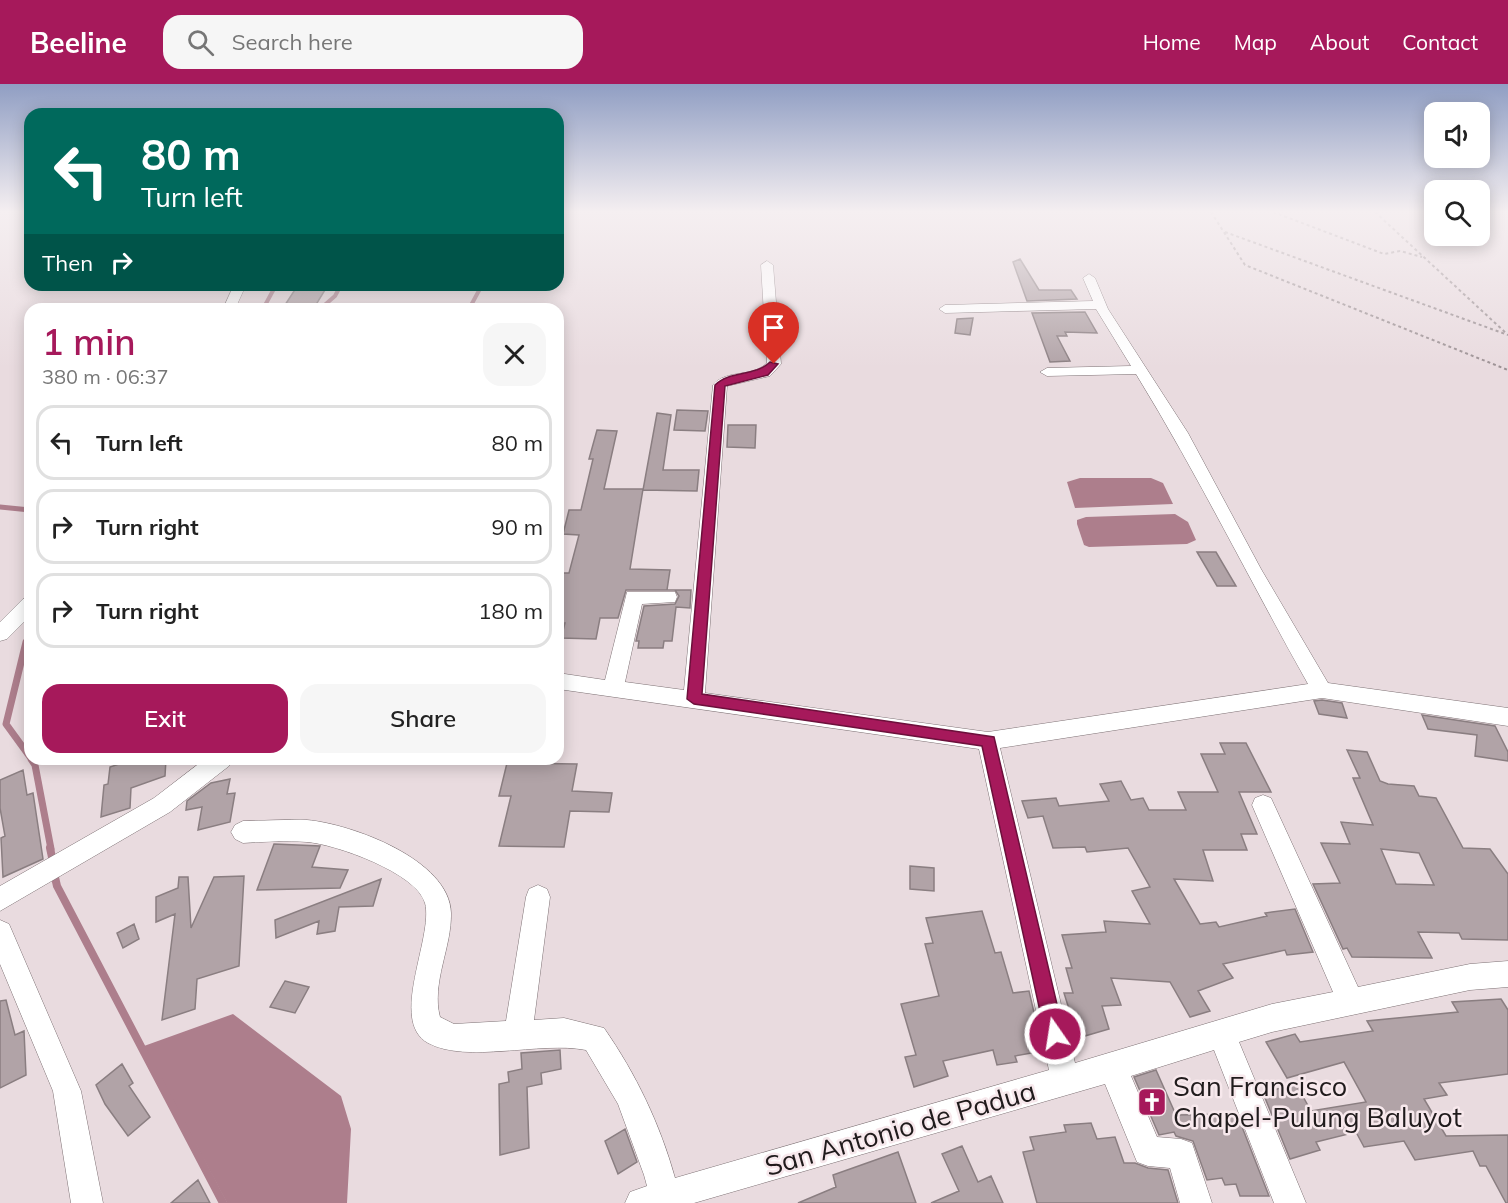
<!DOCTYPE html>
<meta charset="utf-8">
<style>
body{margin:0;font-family:Mulish,sans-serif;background:#f6f6f6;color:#222;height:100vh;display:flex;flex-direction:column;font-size:22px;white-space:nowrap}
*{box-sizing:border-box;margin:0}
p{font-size:20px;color:#767676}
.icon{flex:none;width:33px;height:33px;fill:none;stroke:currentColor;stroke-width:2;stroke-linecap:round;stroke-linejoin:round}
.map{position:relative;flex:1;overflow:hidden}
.sheet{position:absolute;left:24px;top:219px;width:540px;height:462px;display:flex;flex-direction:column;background:#fff;border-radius:18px;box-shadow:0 3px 15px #0003}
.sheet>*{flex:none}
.hud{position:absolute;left:24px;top:24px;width:540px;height:183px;border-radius:18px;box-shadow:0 3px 15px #0003;background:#00695c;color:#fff;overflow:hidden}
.fabs{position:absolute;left:1424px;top:18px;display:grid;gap:12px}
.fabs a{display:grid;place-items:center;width:66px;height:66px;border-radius:12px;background:#fff;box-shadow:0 3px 15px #0003;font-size:30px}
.pin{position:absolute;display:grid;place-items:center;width:51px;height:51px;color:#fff;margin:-62px -26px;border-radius:50% 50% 50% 0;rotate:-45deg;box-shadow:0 0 6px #0007}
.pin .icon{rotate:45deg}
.me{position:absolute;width:66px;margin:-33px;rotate:347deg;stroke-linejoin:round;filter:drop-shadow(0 0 4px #0008)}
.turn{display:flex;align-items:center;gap:21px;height:126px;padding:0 18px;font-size:27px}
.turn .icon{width:78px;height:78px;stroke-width:2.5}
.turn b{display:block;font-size:42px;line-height:51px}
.then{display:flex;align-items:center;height:57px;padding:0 18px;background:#0003;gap:12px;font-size:22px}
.round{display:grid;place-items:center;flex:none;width:63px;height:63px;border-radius:18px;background:#f6f6f6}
.headline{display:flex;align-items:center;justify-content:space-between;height:102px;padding:0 18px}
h1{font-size:36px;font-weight:600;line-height:45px;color:#a6195b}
.button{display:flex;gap:12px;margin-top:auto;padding:12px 18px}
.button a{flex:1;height:69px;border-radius:18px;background:#a6195b;color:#fff;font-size:24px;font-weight:600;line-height:69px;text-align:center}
.button a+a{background:#f6f6f6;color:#222}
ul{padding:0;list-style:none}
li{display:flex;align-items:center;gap:18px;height:75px;margin:0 12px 9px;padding:0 6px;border:3px solid #e0e0e0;border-radius:18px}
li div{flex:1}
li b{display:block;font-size:22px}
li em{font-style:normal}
header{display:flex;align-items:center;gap:36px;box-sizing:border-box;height:84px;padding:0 30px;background:#a6195b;color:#fff}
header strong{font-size:28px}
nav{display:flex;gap:33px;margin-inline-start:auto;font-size:21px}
.search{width:420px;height:54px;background:#f6f6f6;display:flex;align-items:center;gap:15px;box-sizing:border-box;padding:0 21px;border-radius:18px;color:#767676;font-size:22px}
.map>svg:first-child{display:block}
</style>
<header>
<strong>Beeline</strong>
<div class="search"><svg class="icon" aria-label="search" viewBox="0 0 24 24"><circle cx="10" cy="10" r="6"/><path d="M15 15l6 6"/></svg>Search here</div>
<nav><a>Home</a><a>Map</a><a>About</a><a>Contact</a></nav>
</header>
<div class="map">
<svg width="1508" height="1119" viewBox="0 0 1508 1119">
<rect width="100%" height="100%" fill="#e9dbdf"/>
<path fill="#ad7e8c" d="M1080,394H1151L1163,399L1173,420L1075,424L1067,398Z
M1175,430L1188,438L1196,456L1187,460L1089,463L1084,461L1077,440V436L1086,433Z
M233,930L341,1012L351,1045L347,1119H227L144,962Z"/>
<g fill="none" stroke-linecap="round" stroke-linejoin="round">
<path stroke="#ad7e8c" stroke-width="4" d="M263,225L276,201
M320,225L335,212L341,201
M469,225L482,201"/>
<path stroke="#ad7e8c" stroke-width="5" d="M0,423L30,426"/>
<path stroke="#ad7e8c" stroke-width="7" d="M30,554L26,558L6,640L30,673
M31,675L35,681L51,765"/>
<path stroke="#ad7e8c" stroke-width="8" d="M50,764L53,778
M54,789L57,802L223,1119"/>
</g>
<path fill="#b1a3a7" stroke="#8a7e81" stroke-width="1.5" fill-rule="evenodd" d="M1020,175L1039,206H1071L1077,215L1027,217L1013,178Z
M298,201H328L314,224L285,221Z
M1085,228L1097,249L1065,248L1067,252H1057L1070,277L1050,278L1032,229Z
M973,234L970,251L955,249L957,235Z
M677,326L708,327L705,347L674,346Z
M657,329L671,331L663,386H699L697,407L643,406Z
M728,341H756L755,364L727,363Z
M597,346L617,347L604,405H643L630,485L670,486L667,506H691L690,524L676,523L672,557H664L663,564H638L639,557H636L644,522L675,520L679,512L675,506H626L618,534H600L596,555L561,554L565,539H558V489H569L579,451L563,450L569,426H581L593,375H589Z
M1197,468H1216L1236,502H1217Z
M1322,616L1342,619L1347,634L1319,630L1314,617Z
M1422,631L1495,642L1508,668V677L1475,672L1477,651L1428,645Z
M1220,659H1246L1271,708H1239L1257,750H1241L1247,766H1203L1213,797L1174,795L1200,840L1216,838L1219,843L1267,832L1265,829L1295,825L1313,868L1287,871L1285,866L1223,880L1233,894L1198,907L1210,927L1190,933L1170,898L1111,894L1121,921L1102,922L1109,945L1078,954L1064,909H1073L1066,884H1072L1062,851L1106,848L1104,837L1150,840L1132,807L1150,803L1128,764L1087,768L1085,763L1053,764L1043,732L1028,734L1022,717L1056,714L1059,722L1109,717L1100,700L1121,697L1131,716L1143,714L1149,726H1186L1178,708H1218L1201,670H1225Z
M1347,666L1367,668L1380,697L1388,700L1414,702L1419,712L1436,714L1463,764L1490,765L1508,790V856L1462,855L1459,849L1418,848L1432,874L1352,873L1347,864L1343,865L1313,800L1340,799L1321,759L1350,760L1341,738L1373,741L1353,694H1360ZM1381,765L1419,769L1434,801L1396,800Z
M134,675H166L165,692L131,704L130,724L101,733L104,701L108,700L110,683Z
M507,679L577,680L572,707L612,709L609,728L570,727L564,763L499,762L511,712H499Z
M23,686L27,711L33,709L43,775L3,793L1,754L5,752L0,724V696Z
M230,695L227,710L235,709L230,738L198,746L202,723L186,726L187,717L211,699Z
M274,760L320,762L312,783L348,786L340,804L257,806Z
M910,782L934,784V807L910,805Z
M244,792L239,882L197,895L195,925L162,936L175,830L156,838V813L178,804L179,793H188L191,844L214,793Z
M381,795L373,822L339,823L335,847L317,850L319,837L276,854L275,836Z
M982,827L995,869L1001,868L1013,909L1029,907L1043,967L1015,972L1017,978L997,981L993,966L943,977L948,992L914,1003L905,973L916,971L901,920L939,912L925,860L933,859L926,834Z
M134,840L139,855L123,864L117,849Z
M285,897L309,903L295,929L270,923Z
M1501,915L1508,926V990L1439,999L1447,1011L1424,1015L1446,1052L1508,1051V1119H1506L1486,1082H1480L1473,1067L1415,1076L1404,1057L1364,1063L1356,1048L1316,1058L1320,1066L1290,1075L1263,1009L1296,1000L1311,1027L1366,1018L1344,978L1287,994L1266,958L1295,950L1300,958L1373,947L1367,937L1458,928L1452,918Z
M6,916L15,951L24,947L26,991L0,1004V917Z
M560,966L561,985L541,989L542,1000L527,1003L529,1064L500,1071L499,1000L509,998L508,988L522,985L521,969Z
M122,980L133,999L129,1002L150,1033L128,1052L105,1020L96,1001Z
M1156,986L1176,1031L1237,1030L1269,1112H1240L1236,1100L1225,1101L1222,1094L1207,1096L1193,1057L1176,1052L1174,1048L1159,1051L1134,993Z
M1091,1039L1097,1055L1115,1053L1124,1079H1135L1148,1084L1168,1086L1178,1119H1037L1023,1068L1034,1066L1030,1053L1066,1048L1064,1041Z
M625,1045L637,1078L618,1090L605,1057Z
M962,1062L978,1098L991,1092L1003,1119H931L959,1107L942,1070Z
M898,1068L916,1119H798L836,1103L833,1091Z
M198,1096L210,1119H171Z"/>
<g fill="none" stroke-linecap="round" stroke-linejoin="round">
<g stroke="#7e7275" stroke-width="1">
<path id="minor" d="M767,177L773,181L781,280L770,292L727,302L705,609L988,648L1308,600C1250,497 1198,391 1136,290L1047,292L1040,288L1047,284L1131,282L1096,225L945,229L939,225L945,221L1093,217L1083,194L1089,190L1095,194L1108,225L1188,349L1261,485L1328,599L1508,624V642L1322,614L1000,664L1075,979L1272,920L1333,908L1252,721L1255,714L1263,711L1271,714L1358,903L1470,880L1508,877V903L1470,906L1272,948L1239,958L1306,1119H1274L1214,966L1131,992L1157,1053L1181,1055L1192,1059L1212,1119H1180L1170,1084L1148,1082L1137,1078L1105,1000L694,1119H625L630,1108L647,1102L644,1091L618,1020L586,966C539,957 467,980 428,959C388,937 434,853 425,819C417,789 335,760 307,758C286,756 264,758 243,759L235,755L231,748L235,741L243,737C264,737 286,735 307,736C352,740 450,776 451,829C452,863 431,899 440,933L454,940L506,937L526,813L529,805L538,801L547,805L550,813L534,936L564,934L604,944C636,990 660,1040 675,1094L1049,986L979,665L558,605V589L605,596L627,508H675L677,513L675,518L642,520L625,598L684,606L713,301C726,285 752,294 767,279L761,181Z
M234,201H246L235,225H223Z
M30,513V532L7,555L0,557V538L23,515Z
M205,675H232L229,682L170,728L0,827V802L154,714Z
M0,836L9,840L81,1007L103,1119H71L53,1007L0,880Z"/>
</g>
<path stroke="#9c9194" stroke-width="2" stroke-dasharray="3 3" stroke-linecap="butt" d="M1211,128L1245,181L1508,286
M1273,128L1384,170L1400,167L1422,173
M1375,128L1507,250
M1225,148L1508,251"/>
<use href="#minor" fill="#fff" fill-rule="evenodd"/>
</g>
<linearGradient id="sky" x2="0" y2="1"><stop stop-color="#909ec3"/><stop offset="0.45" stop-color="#f5eff1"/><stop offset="1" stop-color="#f5eff1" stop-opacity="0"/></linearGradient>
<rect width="1508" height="284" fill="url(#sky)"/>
<path fill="#a6195b" stroke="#6c103b" stroke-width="1.5" d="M770,278L778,280L768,291L725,302L702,610L994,653L1064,950L1062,957L1055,960L1048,957L1045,950L982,662L694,620L687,615L715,301C730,286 755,293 770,278Z"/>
<defs>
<g id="church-square" transform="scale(1.5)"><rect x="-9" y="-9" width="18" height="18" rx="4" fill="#a6195b" stroke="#f7e8ec"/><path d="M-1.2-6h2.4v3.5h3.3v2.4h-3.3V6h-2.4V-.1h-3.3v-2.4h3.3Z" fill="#fff"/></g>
</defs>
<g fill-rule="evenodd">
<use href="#church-square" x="1152" y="1018"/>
</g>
<g text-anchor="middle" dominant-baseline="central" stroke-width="5" stroke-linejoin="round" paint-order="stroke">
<g font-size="27" fill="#201b1c" stroke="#f7e8ec" text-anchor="start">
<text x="1173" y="1002">San Francisco<tspan x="1173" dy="31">Chapel-Pulung Baluyot</tspan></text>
</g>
<g font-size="27" fill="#201b1c" stroke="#f7e8ec">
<text transform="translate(900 1044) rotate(-16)">San Antonio de Padua</text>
</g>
</g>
</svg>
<div class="fabs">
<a><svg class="icon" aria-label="sound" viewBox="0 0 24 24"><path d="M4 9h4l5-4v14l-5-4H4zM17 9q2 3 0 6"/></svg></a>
<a><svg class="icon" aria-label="search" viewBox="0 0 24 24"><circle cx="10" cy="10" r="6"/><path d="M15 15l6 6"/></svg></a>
</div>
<div class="pin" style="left:774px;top:280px;background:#d93025"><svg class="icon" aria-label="arrive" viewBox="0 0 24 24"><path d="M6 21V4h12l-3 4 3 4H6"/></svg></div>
<svg class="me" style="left:1055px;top:950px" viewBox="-20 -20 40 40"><circle r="17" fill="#a6195b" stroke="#fff" stroke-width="3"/><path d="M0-11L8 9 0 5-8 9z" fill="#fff"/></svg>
<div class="hud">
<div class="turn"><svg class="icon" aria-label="left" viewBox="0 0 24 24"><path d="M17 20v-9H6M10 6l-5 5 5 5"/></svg><div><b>80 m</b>Turn left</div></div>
<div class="then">Then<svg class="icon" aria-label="right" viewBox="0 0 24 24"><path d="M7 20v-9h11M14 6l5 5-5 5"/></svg></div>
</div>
<section class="sheet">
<div class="headline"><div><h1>1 min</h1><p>380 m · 06:37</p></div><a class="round"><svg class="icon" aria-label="close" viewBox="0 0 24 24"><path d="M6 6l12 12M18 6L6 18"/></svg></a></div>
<ul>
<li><svg class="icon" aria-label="left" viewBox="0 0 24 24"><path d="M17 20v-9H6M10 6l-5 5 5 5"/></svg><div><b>Turn left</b></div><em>80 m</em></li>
<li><svg class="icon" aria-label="right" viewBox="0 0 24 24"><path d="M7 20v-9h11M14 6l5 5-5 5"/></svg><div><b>Turn right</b></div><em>90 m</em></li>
<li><svg class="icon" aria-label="right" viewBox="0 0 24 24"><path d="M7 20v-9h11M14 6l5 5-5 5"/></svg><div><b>Turn right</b></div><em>180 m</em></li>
</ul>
<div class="button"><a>Exit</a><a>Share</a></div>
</section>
</div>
